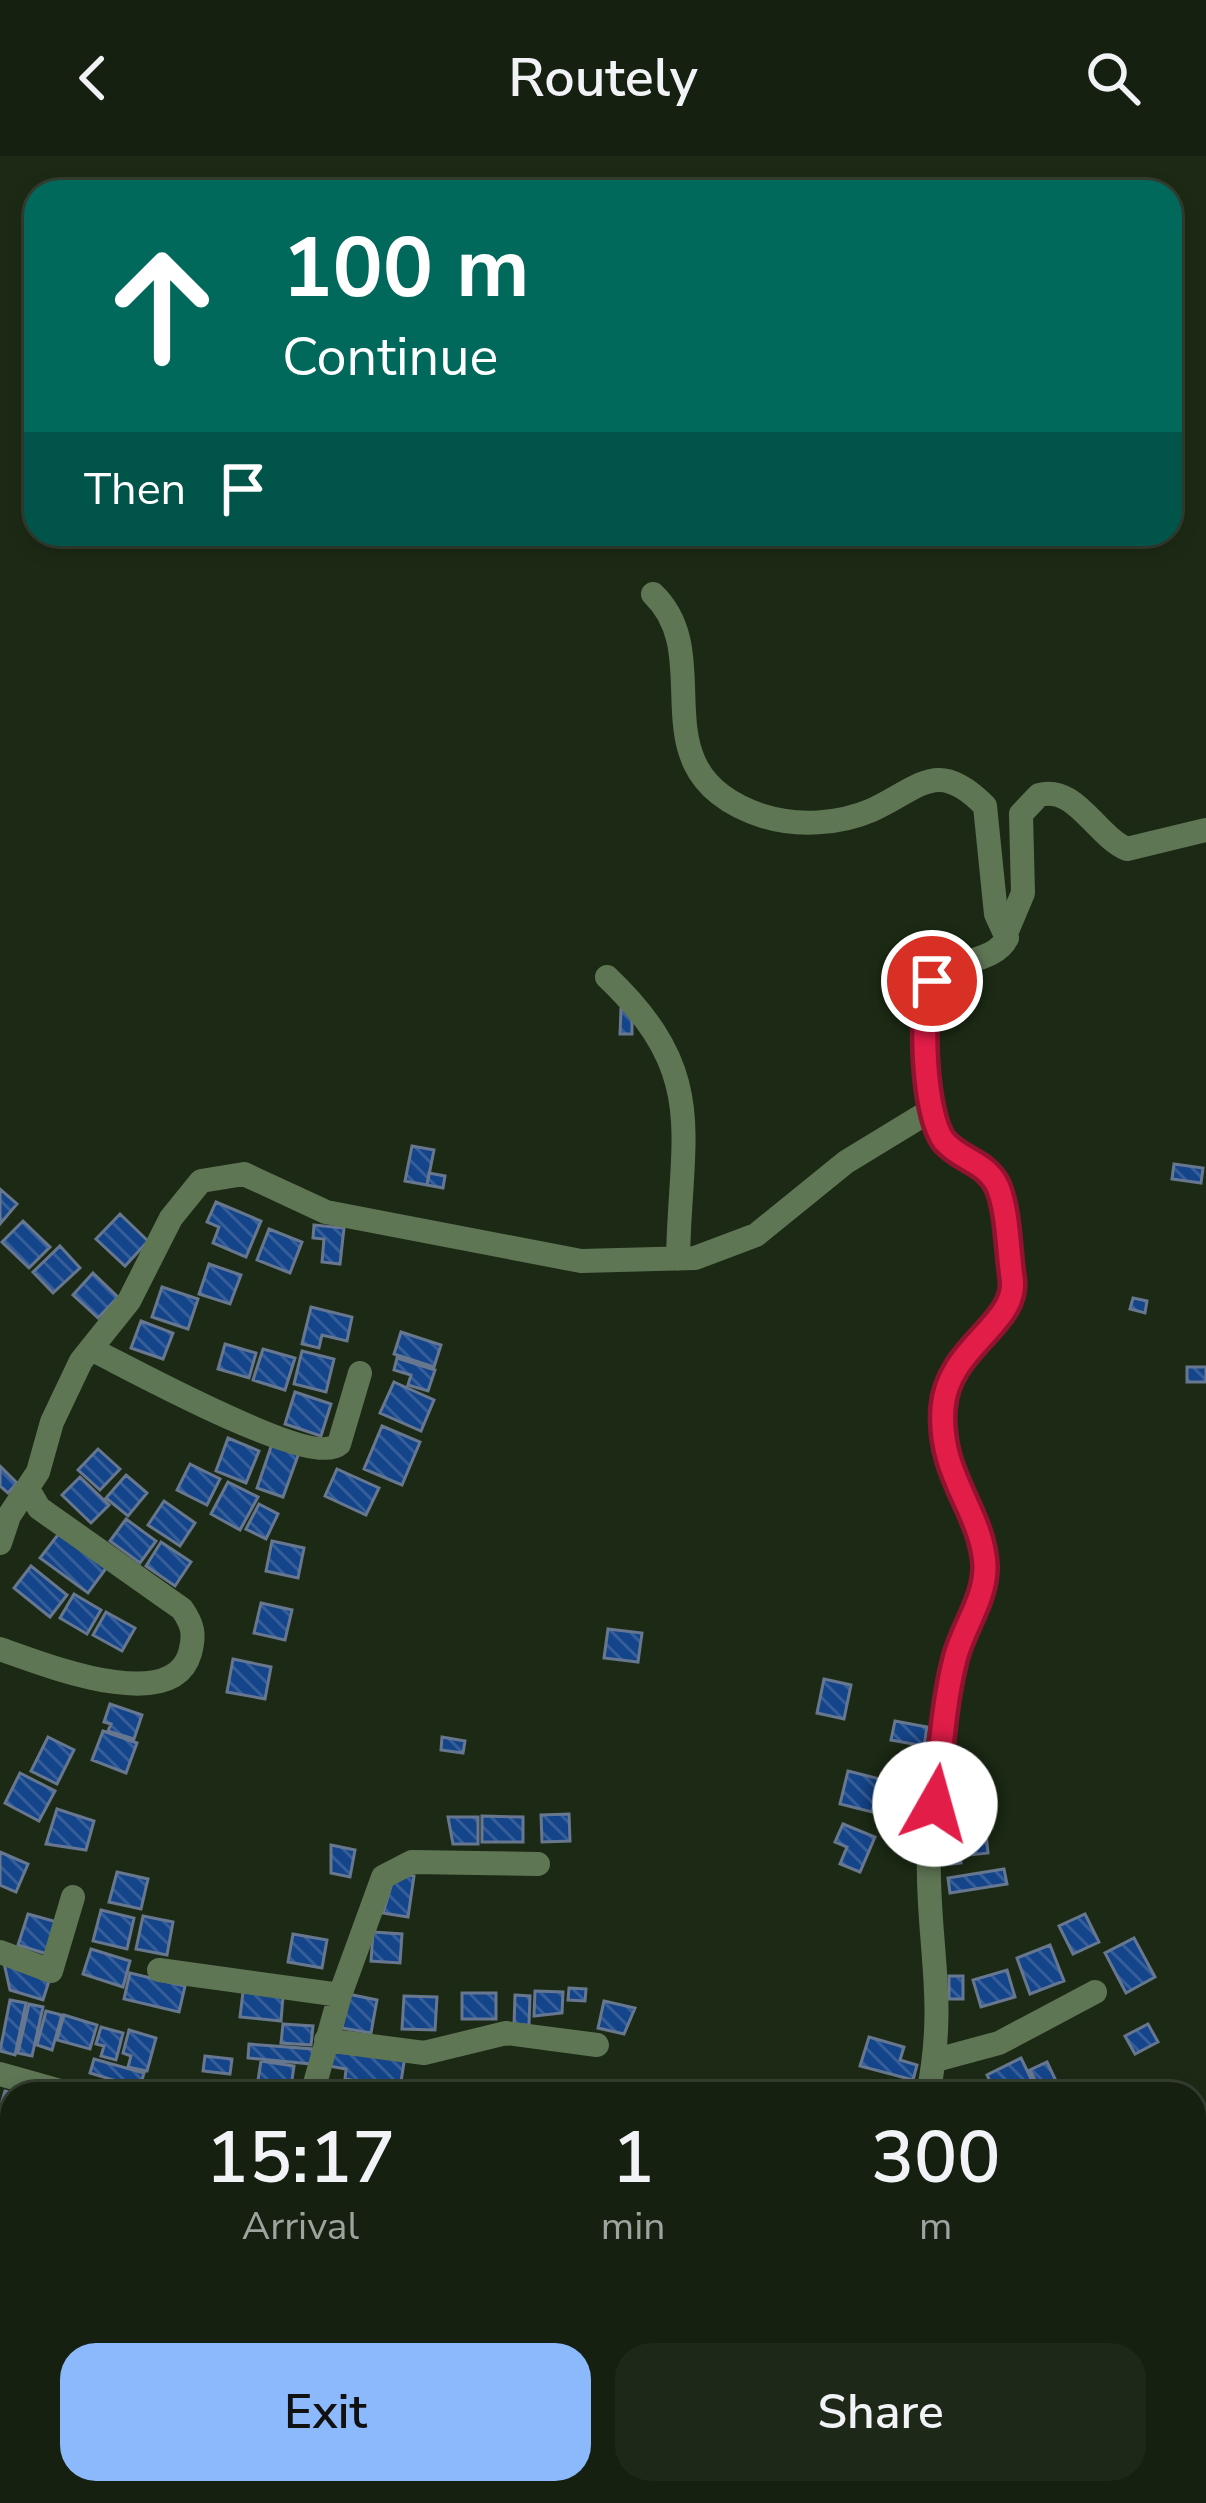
<!DOCTYPE html>
<style>
body{margin:0;font-family:"Nunito Sans",sans-serif;background:#1e2819;color:#f1f3f6;height:100vh;display:flex;flex-direction:column;font-size:45px;white-space:nowrap}
*{box-sizing:border-box;margin:0}
p{font-size:39px;color:#9da39f}
.icon{flex:none;width:66px;height:66px;fill:none;stroke:currentColor;stroke-width:2;stroke-linecap:round;stroke-linejoin:round}
.map{position:relative;flex:1;overflow:hidden}
.panel{position:absolute;left:0px;top:1926px;width:1206px;height:423px;display:flex;flex-direction:column;background:#152010;border-radius:36px 36px 0 0;box-shadow:0 6px 18px #0003,0 0 0 3px #343e30}
.panel>*{flex:none}
.banner{position:absolute;left:24px;top:24px;width:1158px;height:366px;border-radius:36px;box-shadow:0 6px 18px #0003,0 0 0 3px #343e30;background:#00695c;color:#fff;overflow:hidden}
.pin{position:absolute;display:grid;place-items:center;width:102px;height:102px;color:#fff;margin:-51px;border:6px solid #fff;border-radius:50%;box-shadow:0 3px 12px #0007}
.me{position:absolute;width:132px;margin:-66px;rotate:7deg;stroke-linejoin:round;filter:drop-shadow(0 0 9px #0008)}
.turn{display:flex;align-items:center;gap:42px;height:252px;padding:0 60px;font-size:54px}
.turn .icon{width:156px;height:156px;stroke-width:2.5}
.turn b{display:block;font-size:84px;line-height:102px}
.then{display:flex;align-items:center;height:114px;padding:0 60px;background:#0003;gap:24px;font-size:45px}
.eta{display:flex;justify-content:space-evenly;align-items:center;height:204px;text-align:center}
.eta b{font-size:72px;font-weight:600;line-height:84px}
.primary-button{display:flex;gap:24px;margin-top:auto;padding:24px 60px}
.primary-button a{flex:1;height:138px;border-radius:36px;background:#8cb9fc;color:#111;font-size:48px;font-weight:600;line-height:138px;text-align:center}
.primary-button a+a{background:#1e2819;color:#f1f3f6}
header{display:flex;justify-content:space-between;align-items:center;height:156px;padding:0 60px;background:#152010;font-size:54px;font-weight:600}
.map>svg:first-child{display:block}
</style>
<header><svg class="icon" aria-label="back" viewBox="0 0 24 24"><path d="M15 5l-7 7 7 7"/></svg>Routely<svg class="icon" aria-label="search" viewBox="0 0 24 24"><circle cx="10" cy="10" r="6"/><path d="M15 15l6 6"/></svg></header>
<div class="map">
<svg width="1206" height="2347" viewBox="0 0 1206 2347">
<defs>
<pattern id="building-back-hatch" width="6" height="6" patternUnits="userSpaceOnUse" patternTransform="scale(3)"><rect width="6" height="6" fill="#14448a"/><path d="M-1 5l2 2M0 0l6 6M5-1l2 2" fill="none" stroke="#365f9a"/></pattern>
</defs>
<rect width="100%" height="100%" fill="#1c2a15"/>
<path fill="url(#building-back-hatch)" stroke="#67778f" stroke-width="3" d="M621,853H632V878H620Z
M412,990L434,994L427,1029L405,1025Z
M1174,1008L1203,1012L1201,1027L1172,1023Z
M429,1017L445,1020L443,1032L427,1029Z
M0,1033L17,1048L0,1068Z
M216,1046L261,1065L246,1101L213,1087L219,1071L207,1066Z
M120,1058L148,1085L125,1110L96,1083Z
M23,1065L50,1091L29,1112L2,1086Z
M314,1069L344,1072L340,1108L322,1106L324,1083L313,1082Z
M269,1073L302,1086L290,1117L257,1104Z
M60,1090L80,1112L53,1137L33,1116Z
M209,1108L241,1119L230,1148L199,1138Z
M93,1117L118,1141L98,1162L73,1139Z
M162,1131L198,1143L188,1173L152,1161Z
M1133,1142L1147,1145L1145,1157L1130,1153Z
M311,1151L352,1161L347,1185L322,1179L319,1192L302,1188Z
M141,1165L173,1177L163,1203L131,1192Z
M401,1176L441,1189L434,1211L394,1198Z
M225,1188L256,1197L249,1222L218,1213Z
M263,1193L295,1202L285,1234L253,1224Z
M302,1195L334,1203L326,1236L294,1228Z
M397,1202L435,1214L428,1235L408,1229L411,1219L394,1214Z
M1187,1211H1206V1226H1187Z
M394,1226L434,1244L421,1275L380,1257Z
M295,1236L331,1248L321,1280L285,1268Z
M382,1270L420,1286L402,1329L364,1313Z
M228,1282L259,1295L246,1327L216,1315Z
M273,1285L300,1294L283,1341L257,1332Z
M98,1293L120,1313L100,1334L78,1314Z
M190,1308L220,1323L207,1349L177,1334Z
M0,1310L17,1327L8,1337L0,1330Z
M337,1313L379,1332L366,1359L325,1340Z
M126,1319L147,1337L128,1360L106,1342Z
M80,1321L109,1349L91,1367L62,1339Z
M228,1326L258,1341L240,1374L211,1358Z
M164,1345L195,1367L180,1390L148,1369Z
M259,1348L278,1358L266,1383L246,1373Z
M126,1363L156,1385L140,1407L110,1385Z
M60,1376L107,1411L88,1437L40,1402Z
M272,1385L304,1392L298,1422L266,1415Z
M161,1386L191,1406L175,1430L146,1410Z
M31,1410L67,1439L50,1461L14,1432Z
M74,1438L101,1454L87,1478L60,1462Z
M261,1447L292,1454L285,1484L254,1477Z
M106,1456L135,1472L122,1495L93,1479Z
M608,1473L642,1477L638,1506L604,1502Z
M233,1503L271,1511L265,1543L227,1536Z
M824,1523L851,1529L844,1563L817,1557Z
M110,1548L142,1559L134,1583L108,1575L111,1568L104,1566Z
M895,1565L927,1571L924,1590L891,1584Z
M103,1575L137,1587L126,1617L92,1604Z
M48,1581L74,1594L57,1628L31,1615Z
M442,1581L465,1585L463,1597L441,1594Z
M902,1597L929,1602L925,1633L898,1629Z
M848,1615L880,1623L872,1656L840,1648Z
M20,1617L55,1635L39,1665L5,1647Z
M895,1636L930,1641L926,1668L891,1658Z
M57,1653L94,1665L86,1694L46,1688Z
M569,1658L570,1685L542,1686L541,1659Z
M482,1660L523,1661V1686H482Z
M448,1661H478V1688H453Z
M843,1668L875,1681L860,1716L840,1708L847,1691L835,1686Z
M985,1668L988,1697L960,1700L961,1707L943,1709L940,1672Z
M331,1689L355,1694L350,1721L331,1717Z
M0,1696L28,1708L16,1736L0,1729Z
M1004,1713L1007,1728L950,1737L948,1722Z
M117,1716L148,1723L141,1753L109,1746Z
M395,1717L414,1720L408,1761L383,1757Z
M101,1754L134,1762L127,1793L93,1785Z
M28,1758L57,1766L47,1798L18,1789Z
M1085,1758L1099,1786L1073,1798L1059,1770Z
M143,1760L173,1766L167,1799L136,1793Z
M373,1776L402,1778L400,1807L371,1805Z
M293,1778L327,1784L322,1812L288,1806Z
M1134,1782L1155,1821L1126,1837L1105,1797Z
M1050,1789L1064,1825L1030,1838L1017,1802Z
M91,1793L130,1805L123,1831L83,1818Z
M4,1807L50,1822L43,1844L10,1834Z
M1007,1814L1015,1841L981,1851L973,1824Z
M130,1817L185,1830L179,1856L124,1843Z
M949,1820H963V1843H949Z
M569,1832L586,1833L585,1845L568,1844Z
M535,1835L563,1836L562,1857L534,1860Z
M243,1836L283,1840L281,1865L240,1861Z
M462,1837H496V1863H462Z
M348,1838L377,1844L371,1877L342,1872Z
M515,1839L530,1840L529,1869H514Z
M404,1840L437,1841L435,1874L402,1873Z
M10,1844L26,1847L15,1899L0,1895Z
M604,1845L635,1852L624,1878L598,1872Z
M29,1848L43,1851L32,1900L18,1897Z
M46,1855L62,1859L52,1894L37,1889Z
M64,1859L97,1869L90,1893L57,1884Z
M283,1868L313,1870L311,1889L281,1887Z
M1148,1868L1158,1886L1135,1898L1125,1880Z
M101,1871L123,1877L116,1904L101,1900L104,1890L96,1888Z
M129,1874L156,1882L147,1915L128,1911L131,1900L123,1897Z
M869,1881L904,1891L900,1904L917,1909L913,1924L860,1910Z
M249,1888L313,1893L312,1908L248,1902Z
M333,1889L405,1900L400,1932L345,1923L346,1913L329,1910Z
M205,1900L232,1903L230,1918L203,1915Z
M1021,1902L1038,1937L996,1938L987,1919Z
M94,1903L144,1917L138,1938H116L120,1926L90,1917Z
M261,1905L294,1910L290,1938L256,1937Z
M1047,1906L1057,1927L1040,1934L1030,1914Z
M15,1927L28,1930L26,1938H12V1955L0,1952L5,1935L13,1937Z
M0,1956L12,1959L7,1999L0,1997Z
M0,2016L10,2018L1,2052L0,2051Z
M11,2025H12L11,2060L3,2059Z
M0,2064L12,2067L11,2121L0,2119Z
M0,2137L12,2140L8,2170L0,2168Z
M4,2225L12,2227V2255L0,2252Z
M0,2271L12,2276L0,2316Z
M8,2336L31,2345L30,2347H3Z
M109,2337H159H148L147,2346L107,2347Z
M176,2337H211L210,2347L176,2344Z
M242,2337H274V2347H243Z
M439,2337L475,2341V2347H438Z
M994,2337H1033L1034,2346L995,2347Z
M1077,2337L1079,2347H1042L1041,2338Z
M1081,2337H1121L1124,2347H1084Z
M323,2338L351,2339V2347H323Z"/>
<g fill="none" stroke-linecap="round" stroke-linejoin="round">
<path stroke="#5f7655" stroke-width="24" d="M653,438C721,503 631,617 763,660C797,671 840,668 872,654C920,632 937,601 985,650L996,758L1007,782C991,813 938,799 927,835C919,863 927,964 945,986C960,1003 982,1004 994,1024C1004,1041 1014,1111 1013,1131C1012,1173 947,1190 943,1253C939,1320 983,1357 985,1409C986,1443 963,1472 955,1504C940,1563 931,1633 929,1694C926,1783 948,1842 928,1938
M1007,775L1023,737L1021,658L1039,639C1076,629 1095,679 1127,693L1206,674
M607,821C710,919 680,979 678,1103
M91,1193C128,1211 311,1313 339,1288L360,1217
M0,1387L9,1360L38,1316L52,1266L81,1205L129,1145L171,1062L201,1025L244,1018L326,1056L581,1105L695,1102L756,1079L846,1006L933,953
M0,1493C41,1507 172,1561 190,1497C195,1478 193,1469 182,1453L39,1352L28,1333
M0,1796L51,1815L73,1741
M159,1814L340,1839
M326,1884L424,1897L506,1877L597,1889
M936,1904L999,1887L1095,1836
M0,1918L71,1938
M312,1938L340,1839L383,1721L412,1706L538,1708
M0,2009L12,2012
M0,2131L12,2133
M1194,2219L1206,2216
M0,2266L12,2270
M480,2337L543,2347
M226,2347L227,2337
M729,2347L732,2337
M762,2347L779,2337"/>
</g>
<g fill="none" stroke-linecap="round" stroke-linejoin="round">
<g stroke="#92132f" stroke-width="30">
<path id="route" d="M932,825C919,854 924,960 944,985C961,1005 986,1005 998,1031C1008,1056 1008,1094 1012,1121C1020,1168 948,1189 943,1252C938,1319 982,1355 985,1409C986,1443 963,1471 955,1503C943,1550 941,1600 935,1648"/>
</g>
<use href="#route" stroke="#e11d48" stroke-width="21"/>
</g>
</svg>
<div class="pin" style="left:932px;top:825px;background:#d93025"><svg class="icon" aria-label="arrive" viewBox="0 0 24 24"><path d="M6 21V4h12l-3 4 3 4H6"/></svg></div>
<svg class="me" style="left:935px;top:1648px" viewBox="-20 -20 40 40"><circle r="19" fill="#fff"/><path d="M0-13L10 11 0 6-10 11z" fill="#e11d48"/></svg>
<div class="banner">
<div class="turn"><svg class="icon" aria-label="ahead" viewBox="0 0 24 24"><path d="M12 20V5M6 11l6-6 6 6"/></svg><div><b>100 m</b>Continue</div></div>
<div class="then">Then<svg class="icon" aria-label="arrive" viewBox="0 0 24 24"><path d="M6 21V4h12l-3 4 3 4H6"/></svg></div>
</div>
<section class="panel">
<div class="eta">
<div><b>15:17</b><p>Arrival</p></div>
<div><b>1</b><p>min</p></div>
<div><b>300</b><p>m</p></div>
</div>
<div class="primary-button"><a>Exit</a><a>Share</a></div>
</section>
</div>
